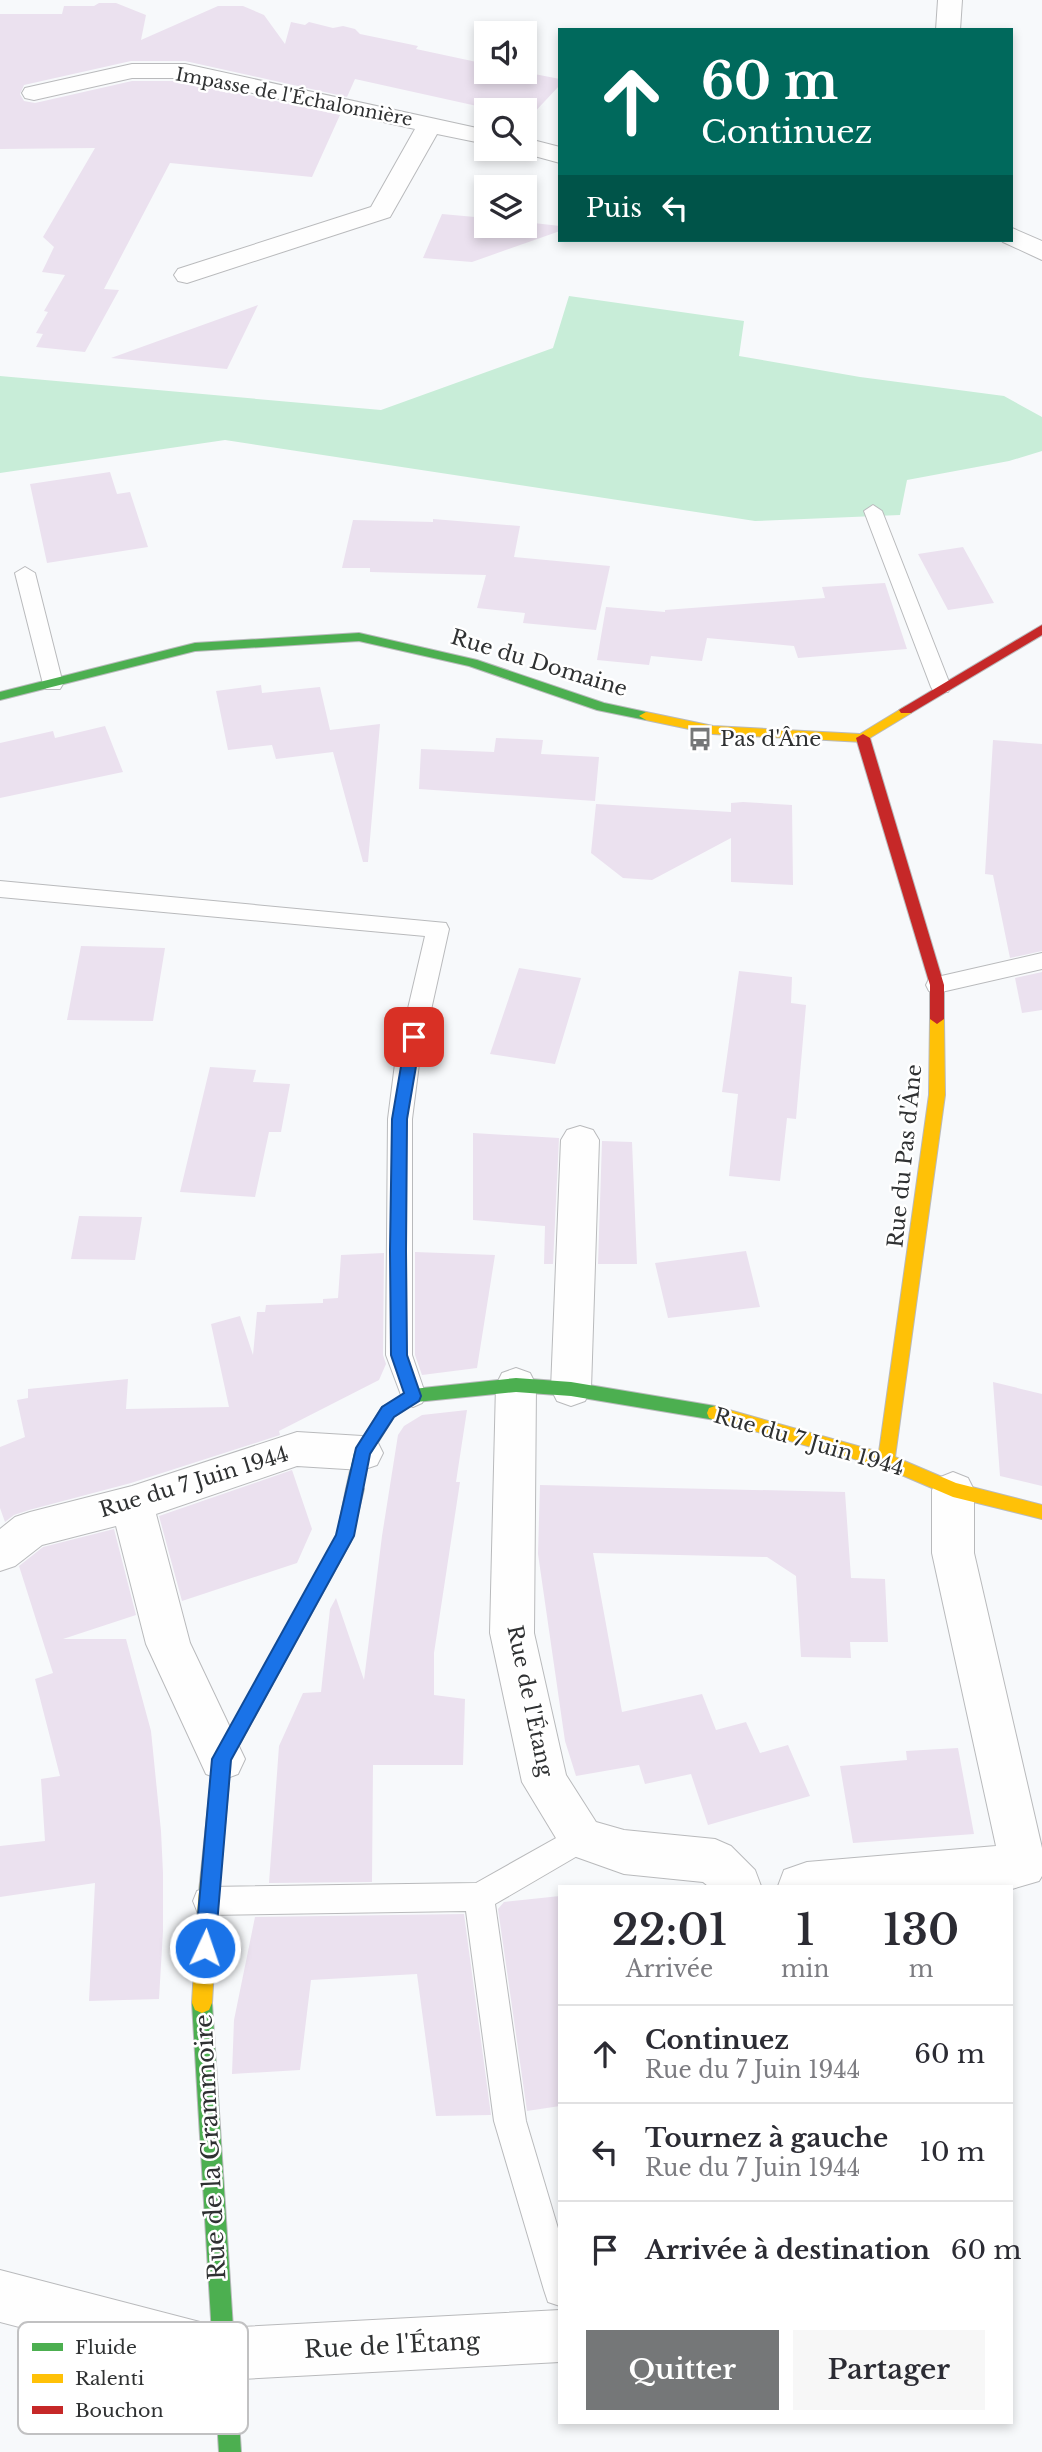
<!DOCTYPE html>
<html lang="fr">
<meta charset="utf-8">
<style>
body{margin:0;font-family:"Libre Baskerville",serif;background:#f7f7f7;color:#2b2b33;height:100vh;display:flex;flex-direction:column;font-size:26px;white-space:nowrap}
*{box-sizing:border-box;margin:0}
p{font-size:23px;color:#7c7c81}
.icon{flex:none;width:38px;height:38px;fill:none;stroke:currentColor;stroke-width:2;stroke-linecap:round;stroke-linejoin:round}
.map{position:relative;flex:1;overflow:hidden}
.details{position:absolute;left:558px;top:1885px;width:455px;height:539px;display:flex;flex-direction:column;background:#fff;border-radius:0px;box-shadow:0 4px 10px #0003}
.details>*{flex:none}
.guide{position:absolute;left:558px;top:28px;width:455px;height:214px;border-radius:0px;box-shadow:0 4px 10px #0003;background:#00695c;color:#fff;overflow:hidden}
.controls{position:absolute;left:474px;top:21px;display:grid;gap:14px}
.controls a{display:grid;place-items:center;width:63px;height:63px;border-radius:0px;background:#fff;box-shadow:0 4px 10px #0003;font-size:35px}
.pin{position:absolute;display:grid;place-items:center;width:60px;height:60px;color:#fff;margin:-30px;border-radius:14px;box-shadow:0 4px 10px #0006}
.me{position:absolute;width:77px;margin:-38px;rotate:3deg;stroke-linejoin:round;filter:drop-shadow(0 0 5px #0008)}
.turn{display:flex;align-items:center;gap:24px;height:147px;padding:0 28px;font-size:32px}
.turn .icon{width:91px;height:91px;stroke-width:2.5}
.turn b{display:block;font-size:49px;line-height:60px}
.then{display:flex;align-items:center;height:66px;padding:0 28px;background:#0003;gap:14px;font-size:26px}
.eta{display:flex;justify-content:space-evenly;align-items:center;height:119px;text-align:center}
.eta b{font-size:42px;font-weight:600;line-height:49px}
.action{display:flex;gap:14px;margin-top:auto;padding:14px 28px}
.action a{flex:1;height:80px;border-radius:0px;background:#757778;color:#fff;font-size:28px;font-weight:600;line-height:80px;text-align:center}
.action a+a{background:#f7f7f7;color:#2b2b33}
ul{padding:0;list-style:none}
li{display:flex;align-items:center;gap:21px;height:98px;padding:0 28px;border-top:2px solid #e1e1e2}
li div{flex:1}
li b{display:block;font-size:26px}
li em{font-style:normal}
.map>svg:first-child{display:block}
</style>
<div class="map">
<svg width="1042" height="2452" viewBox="0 0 1042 2452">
<rect width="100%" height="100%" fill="#f7f9fb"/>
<path fill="#c8edd8" d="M569,296L744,321L739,356L860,377L1004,396L1042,417V451L1009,461L907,480L900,515L755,521L225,440L0,473V376L381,410L553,348Z"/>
<path fill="#ebe1ef" d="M99,3H116L146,15L141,40L218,6H243L264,15L285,44L291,22L305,25L309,22L333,28L343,26L355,29L360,34L418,46L416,49L486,64V72H524L560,79V85L529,118L525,117V110H495L355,79L347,97L185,61H131L24,85L20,94L24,101L35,103L132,81H185L340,115L312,177L170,163L104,289L119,290L85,352L36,347L43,334L36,333L48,312L44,311L65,275L42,272L54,247L43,237L95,148L0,149V14H62L64,6H94Z
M442,214L486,218V226H525V222L560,226V231L472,262L423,258Z
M258,305L227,369L111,358Z
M110,472L117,494L130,492L148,547L47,563L30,484Z
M433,519L520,526L514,557L610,566L596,630L523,623L525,613L477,608L486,575L370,572V568H342L353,520L433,522Z
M963,547L994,603L948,610L918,554Z
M885,583L907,649L798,658L794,646L707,638L702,661L651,656L649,665L597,660L606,607L665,612V610L825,598L822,587Z
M261,685L262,693L320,687L330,730L380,724L368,862H363L333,752L276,759L272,745L228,750L216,691Z
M105,726L123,772L0,798V743L53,731L55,738Z
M496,738L543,740L541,754L599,757L595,801L419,789L421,749L494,752Z
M993,740L1042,744V951L1010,958L993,875L985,874Z
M743,802L792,805L793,885L731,882V838L652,880L623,878L591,853L596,804L731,812V803Z
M81,946L165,948L153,1021L67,1020Z
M519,968L581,978L555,1064L490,1054Z
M739,971L792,977L791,1003L806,1005L796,1119L787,1118L780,1181L729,1176L738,1094L722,1092Z
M1042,972V1010L1022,1013L1015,978Z
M210,1067L256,1070L253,1082L290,1084L281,1132H269L255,1197L180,1192Z
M473,1133L559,1138L553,1264H544L545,1226L473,1220Z
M602,1141L632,1142L637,1264H598Z
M79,1216L142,1217L135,1260L71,1259Z
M746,1251L760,1307L668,1318L655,1263Z
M415,1252L495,1255L477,1368L422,1375L415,1355Z
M384,1253L383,1355L386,1364L379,1380L279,1431L280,1435L131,1483L29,1510L14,1515L5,1522L0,1508V1447L25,1437L17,1400L28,1398V1389L128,1379L126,1409L229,1407L211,1324L240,1316L253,1355L257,1312H265L266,1305L323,1303V1299L338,1298L341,1255Z
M993,1382L1042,1394V1486L1000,1476Z
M467,1410L456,1482H460L434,1653V1695L465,1699L463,1765H373L372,1882L269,1883L279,1746L303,1693L321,1692L330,1609L336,1598L364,1680L382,1536L398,1435L404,1426L422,1415Z
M292,1470L312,1529L297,1563L182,1601L159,1516Z
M540,1485L845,1492L851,1578L885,1579L888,1642H850L851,1658L801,1657L796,1576L767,1557L593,1553L622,1712L702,1694L716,1730L746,1722L760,1753L788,1745L810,1796L708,1825L691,1774L645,1784L639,1765L576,1776L565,1741L538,1554Z
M114,1529L136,1615L63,1639H126L151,1731L161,1831L163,1873V1931L159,1999L89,2001L95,1883L0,1897V1846L45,1841L41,1779L60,1776L35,1679L53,1673L19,1566L43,1547Z
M958,1748L974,1834L853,1843L840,1766L907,1760L906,1751Z
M560,1896V2106L527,2111L498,1909L504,1902Z
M464,1914L491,2115L436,2116L417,1974L311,1980L300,2070L232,2074L234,2020L255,1917Z"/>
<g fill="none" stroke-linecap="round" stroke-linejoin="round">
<g stroke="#b9babc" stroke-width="2">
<path id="lane" d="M873,505L882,511L951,687L948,692H934L931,687L864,511Z
M25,567L35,573L63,684L60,689H46L43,684L15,573Z
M0,881L446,923L449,929L419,1064L412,1119V1355L426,1396L422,1403L413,1407L404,1403L386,1355L388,1119L395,1064L425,936L0,897Z
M1042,953V969L937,993L929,991L926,985L929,979L937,977Z
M581,1824L591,1828L596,1838L591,1848L495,1904L526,2121L560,2235V2306L548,2302L544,2290L494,2121L466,1911L208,1915L197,1911L193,1901L197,1891L208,1887L476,1883Z"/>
</g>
<g stroke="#b9babc" stroke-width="2">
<path id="street" d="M938,0H962L960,30H936Z
M132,64H185L486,130V144L437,134L390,217L187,283L178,281L174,275L178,269L371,207L415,129L185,78H132L34,100L25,98L22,93L25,88Z
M525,138L560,147V163L516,151L514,149H525Z
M1012,228L1042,241V260L1003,242L1001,240H1012Z
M580,1126L593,1130L599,1140L591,1389L585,1401L571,1406L557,1401L551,1389L561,1140L567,1130Z
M516,1368L530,1373L536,1385L534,1633L566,1775L596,1822L624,1830L715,1839L731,1846L755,1870L761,1886H708L703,1882L624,1874L565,1853L522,1782L490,1633L496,1385L502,1373Z
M297,1432L362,1436L377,1441L383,1453L377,1465L362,1470L297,1466L156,1514L190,1643L245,1759L238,1774L222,1780L206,1774L146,1644L116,1526L42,1545L15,1566L0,1571V1529L15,1517L30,1512L132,1486Z
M953,1472L968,1478L974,1490V1553L1042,1848V1876L1039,1881L1012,1889V1886H778L784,1870L807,1862L996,1846L932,1553V1490L938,1478Z
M0,2270L223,2328L560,2310V2362L223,2380L0,2322Z"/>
</g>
<g stroke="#b9babc" stroke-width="2">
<path id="fast" d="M359,633L477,660L604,703L646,712L653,716L646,720L597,710L469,666L359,641L195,651L0,700V692L195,643Z
M516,1378L571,1382L715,1406L721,1408L723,1413L721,1418L715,1420L571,1396L516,1392L416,1402L394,1417L370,1455L361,1494L355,1496L349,1494L346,1489L354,1453L382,1407L413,1389Z
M202,1993L209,1996L212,2003L241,2452H219L192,2003L195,1996Z"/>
</g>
<g stroke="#b9babc" stroke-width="2">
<path id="slow" d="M906,706L913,710L911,713L863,742L713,734L646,720L639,716L646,712L713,726L860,734Z
M937,1014L944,1019L945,1095L895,1457L956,1483L1042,1505V1519L953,1497L883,1467L715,1420L709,1418L707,1413L709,1408L715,1406L879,1452L929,1095L930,1019Z
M355,1482L361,1484L364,1489L351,1541L231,1760L218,1901L212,2003L209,2010L202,2013L195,2010L192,2003L198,1901L213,1759L337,1535L346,1489L349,1484Z"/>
</g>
<g stroke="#b9babc" stroke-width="2">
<path id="jam" d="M1042,625V635L911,713H901L899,710Z
M863,734L870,738L944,985V1019L937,1024L930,1019V985L856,738Z"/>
</g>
<use href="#lane" fill="#fefefe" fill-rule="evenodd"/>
<use href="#street" fill="#fefefe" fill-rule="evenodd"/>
<use href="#fast" fill="#4caf50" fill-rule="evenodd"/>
<use href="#slow" fill="#ffc107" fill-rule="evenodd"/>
<use href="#jam" fill="#c62828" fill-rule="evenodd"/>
</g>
<path fill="#1a73e8" stroke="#114b97" stroke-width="2" d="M414,1031L421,1037L407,1119L406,1251L407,1355L421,1396L419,1401L394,1417L370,1454L354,1536L231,1760L215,1948L212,1955L205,1958L198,1955L195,1948L212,1759L336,1535L356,1448L382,1407L404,1393L391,1355L390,1251L392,1119L406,1037Z"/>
<defs>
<g id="bus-bare" transform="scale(1.89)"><path d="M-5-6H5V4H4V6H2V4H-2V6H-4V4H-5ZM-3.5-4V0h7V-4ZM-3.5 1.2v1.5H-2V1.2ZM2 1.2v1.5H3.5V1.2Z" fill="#757778" stroke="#fff" stroke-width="2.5" paint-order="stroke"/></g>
</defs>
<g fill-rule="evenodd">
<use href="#bus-bare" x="700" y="739"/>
</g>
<g text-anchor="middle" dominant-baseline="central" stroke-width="5" stroke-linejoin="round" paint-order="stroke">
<g font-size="18" fill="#2f3132" stroke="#fff">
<text transform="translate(294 97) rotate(11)">Impasse de l'Échalonnière</text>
</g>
<g font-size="21" fill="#2f3132" stroke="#fff">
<text transform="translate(539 663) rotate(17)">Rue du Domaine</text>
<text transform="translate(905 1156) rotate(-84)">Rue du Pas d'Âne</text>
<text transform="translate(809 1442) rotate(16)">Rue du 7 Juin 1944</text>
<text transform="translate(194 1482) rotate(-17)">Rue du 7 Juin 1944</text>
<text transform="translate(530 1701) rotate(78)">Rue de l'Étang</text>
</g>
<g font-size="21" fill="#2f3132" stroke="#fff" text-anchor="start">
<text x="720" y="739">Pas d'Âne</text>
</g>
<g font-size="24" fill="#2f3132" stroke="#fff">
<text transform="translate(210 2147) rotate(-93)">Rue de la Grammoire</text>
<text transform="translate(392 2345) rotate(-3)">Rue de l'Étang</text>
</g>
</g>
<rect x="18" y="2322" width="230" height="112" rx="10" fill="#fff" stroke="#c1c1c2" stroke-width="2"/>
<rect x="32" y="2343" width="31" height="8" fill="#4caf50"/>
<rect x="32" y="2374" width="31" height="9" fill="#ffc107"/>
<rect x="32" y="2406" width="31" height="8" fill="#c62828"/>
<g font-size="19" fill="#2f3132">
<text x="75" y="2354">Fluide</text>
<text x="75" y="2385">Ralenti</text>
<text x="75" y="2417">Bouchon</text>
</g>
</svg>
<div class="controls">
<a><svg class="icon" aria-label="sound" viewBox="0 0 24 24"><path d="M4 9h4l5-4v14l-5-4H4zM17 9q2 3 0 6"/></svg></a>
<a><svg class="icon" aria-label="search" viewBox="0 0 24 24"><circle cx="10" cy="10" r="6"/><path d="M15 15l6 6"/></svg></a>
<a><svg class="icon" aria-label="layers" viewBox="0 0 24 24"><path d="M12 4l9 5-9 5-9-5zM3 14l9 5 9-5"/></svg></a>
</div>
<div class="pin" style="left:414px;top:1037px;background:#d93025"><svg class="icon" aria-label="arrive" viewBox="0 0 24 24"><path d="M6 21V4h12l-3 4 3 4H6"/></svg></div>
<svg class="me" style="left:205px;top:1948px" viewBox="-20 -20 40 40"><circle r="17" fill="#1a73e8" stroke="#fff" stroke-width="3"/><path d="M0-11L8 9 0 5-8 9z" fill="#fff"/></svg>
<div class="guide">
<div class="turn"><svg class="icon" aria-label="ahead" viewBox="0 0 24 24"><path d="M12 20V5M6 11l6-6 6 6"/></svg><div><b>60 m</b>Continuez</div></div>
<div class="then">Puis<svg class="icon" aria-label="left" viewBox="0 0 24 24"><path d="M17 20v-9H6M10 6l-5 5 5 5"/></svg></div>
</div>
<section class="details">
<div class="eta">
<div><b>22:01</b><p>Arrivée</p></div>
<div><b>1</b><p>min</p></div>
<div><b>130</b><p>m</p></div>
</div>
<ul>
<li><svg class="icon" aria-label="ahead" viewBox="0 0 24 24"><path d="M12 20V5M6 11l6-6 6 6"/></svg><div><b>Continuez</b><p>Rue du 7 Juin 1944</p></div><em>60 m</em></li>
<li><svg class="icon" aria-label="left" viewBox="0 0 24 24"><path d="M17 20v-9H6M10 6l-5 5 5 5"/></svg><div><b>Tournez à gauche</b><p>Rue du 7 Juin 1944</p></div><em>10 m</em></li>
<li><svg class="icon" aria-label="arrive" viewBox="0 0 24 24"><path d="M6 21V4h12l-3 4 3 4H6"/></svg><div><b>Arrivée à destination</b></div><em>60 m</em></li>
</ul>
<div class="action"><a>Quitter</a><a>Partager</a></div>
</section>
</div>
